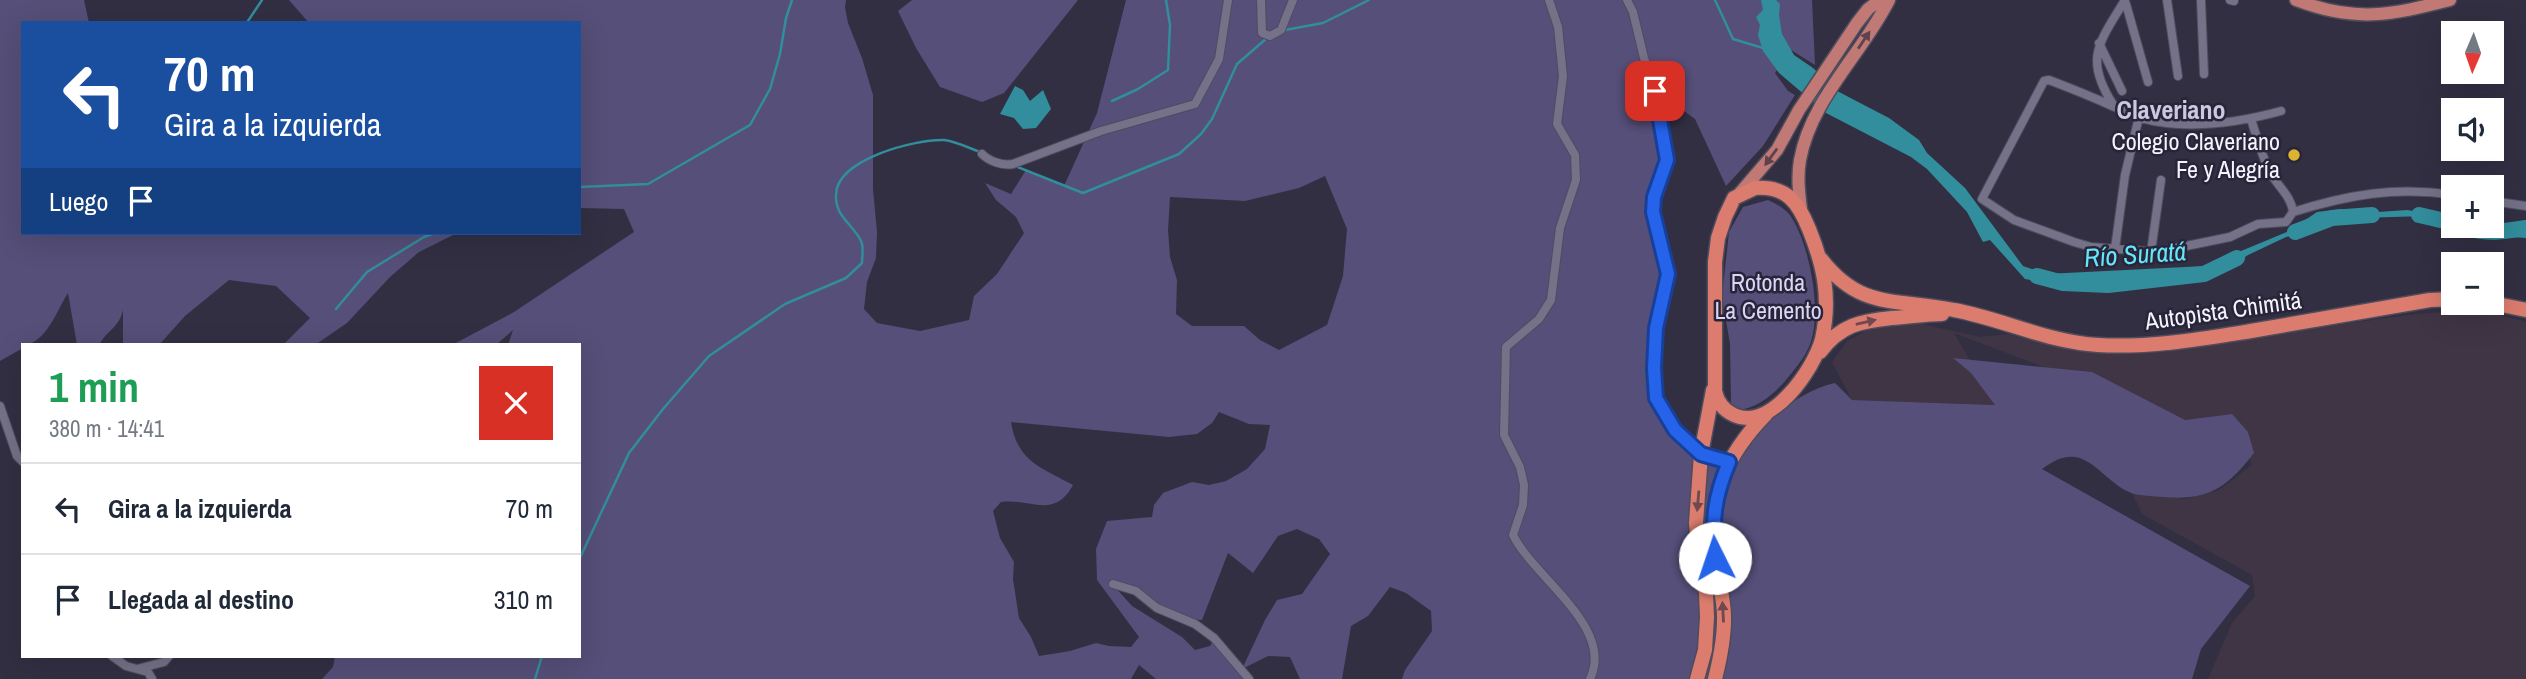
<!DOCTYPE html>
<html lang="es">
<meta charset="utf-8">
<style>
body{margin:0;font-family:"Archivo Narrow",sans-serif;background:#f6f6f7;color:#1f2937;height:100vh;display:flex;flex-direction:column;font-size:26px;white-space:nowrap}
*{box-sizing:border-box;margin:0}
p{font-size:23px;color:#747a83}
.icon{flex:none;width:38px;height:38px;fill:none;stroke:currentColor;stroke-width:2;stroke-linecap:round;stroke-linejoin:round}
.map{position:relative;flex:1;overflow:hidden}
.panel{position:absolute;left:21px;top:343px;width:560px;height:315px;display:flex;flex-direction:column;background:#fff;border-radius:0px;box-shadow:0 7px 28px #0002}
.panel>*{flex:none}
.top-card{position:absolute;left:21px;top:21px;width:560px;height:214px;border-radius:0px;box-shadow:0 7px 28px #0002;background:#1a4fa0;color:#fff;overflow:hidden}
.needle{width:46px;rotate:182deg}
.controls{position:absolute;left:2441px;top:21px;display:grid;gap:14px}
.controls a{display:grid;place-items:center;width:63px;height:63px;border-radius:0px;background:#fff;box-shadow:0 7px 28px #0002;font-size:35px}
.pin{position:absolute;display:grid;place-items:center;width:60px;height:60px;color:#fff;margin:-30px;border-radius:14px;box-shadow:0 4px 10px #0006}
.me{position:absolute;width:77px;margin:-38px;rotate:356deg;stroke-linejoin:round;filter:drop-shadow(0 0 5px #0008)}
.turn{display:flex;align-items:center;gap:24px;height:147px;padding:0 28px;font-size:32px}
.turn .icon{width:91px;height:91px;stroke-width:2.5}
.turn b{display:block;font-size:49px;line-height:60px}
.then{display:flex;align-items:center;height:66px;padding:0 28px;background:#0003;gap:14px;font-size:26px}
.round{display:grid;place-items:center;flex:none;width:74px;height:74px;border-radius:0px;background:#f6f6f7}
.headline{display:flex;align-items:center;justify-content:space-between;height:119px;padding:0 28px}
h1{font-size:42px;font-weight:700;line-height:52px;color:#1e9e55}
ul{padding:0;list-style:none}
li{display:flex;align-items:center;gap:21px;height:91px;padding:0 28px;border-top:2px solid #e0e1e3}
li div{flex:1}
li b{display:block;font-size:26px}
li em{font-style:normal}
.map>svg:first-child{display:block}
</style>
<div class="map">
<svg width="2526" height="679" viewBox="0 0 2526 679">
<rect width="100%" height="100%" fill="#322f43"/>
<path fill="#403545" d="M2477,309L2526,322V679H2208L2232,623L2255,596L2252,575L2142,514L2132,493L2185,499L2219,490L2252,465L2232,414L2185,420L1954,333L1996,405L1852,400L1832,362L1847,341L1869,329L1904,320L1980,337L2008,334L2058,347L2097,350L2279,333L2409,315Z"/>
<path fill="#554f79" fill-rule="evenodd" d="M0,0H84L89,23H23V233H457L419,252L390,277L347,323L315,345L285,343L310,318L276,286L229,280L185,316L159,345H123V310C119,328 108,329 99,345H77L68,293C57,310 46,344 23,345V348L0,361Z
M289,0H846L845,7L848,23L862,58L873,95V189L877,232L876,258L867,282L864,309L877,323L920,331L969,320L974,296L997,274L1024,233L1016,217L996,200L985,183L1011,194L1026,170L1064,186L1097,113L1126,0H1812L1815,65L1791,50L1775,73L1788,91L1795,95L1763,146L1726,186L1695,119L1658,92L1666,151L1654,220L1669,262L1653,329L1661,410L1701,454L1729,462C1759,430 1791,393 1835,383L1852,400L1995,405L1971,373L1953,358L2092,372L2185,420L2232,414L2248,432L2254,453C2227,488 2208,501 2163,497C2153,496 2140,496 2131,493C2097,478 2085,436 2042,469L2250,586L2201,649L2192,679H1402L1405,670L1432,631L1431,611L1406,593L1390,587L1368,616L1351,626L1342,679H1300L1290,657L1268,656L1242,669L1265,620L1277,600L1302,594L1330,554L1319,539L1297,529L1278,536L1253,573L1228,553L1202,620L1181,619L1136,590L1113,585L1132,606L1182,637L1195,650L1210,646L1214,639L1249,679H1156L1139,665L1131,679H322L333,667L335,656H579V345H508L513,330L496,345H452L514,312L634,232L624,209L579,208V23H309ZM1325,176L1347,229L1343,276L1327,325L1279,350L1260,340L1244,326H1192L1176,314L1177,280L1170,257L1168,230L1170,197L1245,201L1299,188ZM1219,412L1249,424L1270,425L1265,449L1247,469L1226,481L1209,485L1192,482L1163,493L1154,505L1152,517L1107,521L1096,549L1097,580L1139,637L1131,647L1109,646L1096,643L1070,651L1039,656L1031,637L1019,618L1013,579L1014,562L1000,538L993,511L1001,502C1030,498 1054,520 1073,485C1041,468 1017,461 1011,422L1169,437L1197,434L1212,423Z
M912,0H1078L1004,93L982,102L940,87L916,48L898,11Z
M1768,200C1776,204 1785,208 1790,215C1810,244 1824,317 1808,349C1803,360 1793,371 1786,380C1773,395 1758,408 1738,410L1731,404L1730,344L1722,297L1729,232L1743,207Z"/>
<path fill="#328d9c" d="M1761,0H1776L1780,4L1779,15L1782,34L1794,55L1813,68L1839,92L1889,118L1919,140L1927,153L1965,188L2023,266L2046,274L2205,266L2289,231L2317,212L2341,209L2363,213L2407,210L2426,213L2454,226H2522L2526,231V238L2513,237L2498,229C2485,233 2471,239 2457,234C2449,232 2444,227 2435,227L2427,216L2357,218L2340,215L2284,238L2248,255L2235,264L2126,277H2086L2050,283L2025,279L1990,240L1983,242L1967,212L1927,169L1911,157L1826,113L1779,73L1763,51L1758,35L1760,25L1756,17L1763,10Z
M1015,86L1023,90L1030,101L1043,90L1051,109L1036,128L1023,129L1014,118L1000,114Z"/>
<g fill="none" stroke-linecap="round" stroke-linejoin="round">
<path stroke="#328d9c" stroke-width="2.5" d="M1715,0L1733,39L1763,48
M248,21L262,0
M1285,30L1323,23L1369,0
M1112,101L1138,89L1168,70L1170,25L1166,0
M1015,166L1083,193L1179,154L1201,134L1212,119L1237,64L1267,38
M579,187L648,184L750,125L770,89L780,54L786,18L792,0
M336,309L367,272L424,237L435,233
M579,560L629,453L663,409L709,356L785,304L846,278L862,263C862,256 864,247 861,241C853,224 835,217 836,195C836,159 916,139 944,140C955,141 969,148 980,152
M535,679L542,656"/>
<path stroke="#328d9c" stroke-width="16" d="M2419,215L2454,223
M2471,229C2489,234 2508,231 2526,228
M2295,232L2332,218L2372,215
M2037,276L2063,283L2108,285L2204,274L2237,258"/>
<g stroke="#4f4c5c" stroke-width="10">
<path id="minor" d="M1261,0L1262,33L1270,36L1281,30L1293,0
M1549,0L1558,27L1563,76L1557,124L1575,155L1576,180L1560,228L1551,300L1539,319L1506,347L1504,435L1520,467L1524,485L1523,505L1513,535C1534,578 1615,627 1590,679
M1627,0L1633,12L1644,58L1655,91L1667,160L1653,205L1668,274L1656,328L1654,368L1656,398L1675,430L1701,454L1729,462
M2167,0L2178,76
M2201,0L2204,74
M2230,0L2234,1
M2126,4L2148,82
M2099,43L2122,91
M2114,106C2083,59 2099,43 2125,0
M2251,119C2256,135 2261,152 2268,168C2275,185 2291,194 2293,212L2286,222L2258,224L2230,237L2157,252L2091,247L2074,242L2014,220L1982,199L2044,81L2049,80C2070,88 2090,96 2110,105C2120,109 2130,115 2140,118C2184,130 2237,123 2281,111
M982,154C989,161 1002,166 1013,164L1101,131L1195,104L1219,59L1228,0
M2492,201L2526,206
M2293,212C2347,195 2396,186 2454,195
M2115,249L2125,175L2139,117
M2151,252L2161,180
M0,406L17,456L23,462
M1113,584L1136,591L1157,608L1195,624L1214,638L1249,679
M112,656L126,666L137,669
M152,679L148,672L137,669L164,662L169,656"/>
</g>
<g stroke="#4f4c5c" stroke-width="15">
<path id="primary" d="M2296,0C2356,23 2391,15 2450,0
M1740,193L1777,150L1799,110L1857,23L1868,9L1880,0
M1801,209C1799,193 1797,177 1800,160C1811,99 1862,54 1889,0"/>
</g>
<g stroke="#4f4c5c" stroke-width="17">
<path id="trunk" d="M1755,188C1787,186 1798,202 1809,229C1824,266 1831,298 1822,339C1814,369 1771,432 1734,415C1723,410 1717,401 1715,391V262L1718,238L1725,217L1734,198Z
M1821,259C1861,311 1897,298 1954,310C2003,319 2047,342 2098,345C2150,348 2201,339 2251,331C2311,321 2370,310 2430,300L2454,299
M2492,303L2526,310
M1820,352C1840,325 1861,321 1892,318C1909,317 1926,314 1942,314
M1697,679L1705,650L1707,617L1706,593L1699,558L1696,523L1701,454L1713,390
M1715,679C1720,659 1724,641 1724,620C1725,599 1717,577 1715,556C1708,497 1725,456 1766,414"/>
</g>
<use href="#minor" stroke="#747188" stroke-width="8"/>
<use href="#primary" stroke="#c17975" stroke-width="12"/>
<use href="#trunk" stroke="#db7c6e" stroke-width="14"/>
</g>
<defs><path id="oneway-solid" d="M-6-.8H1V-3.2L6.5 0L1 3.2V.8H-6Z" transform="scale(1.75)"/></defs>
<g fill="#5e424e">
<use href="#oneway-solid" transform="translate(1864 40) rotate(-56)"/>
<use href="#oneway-solid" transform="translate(1771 157) rotate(126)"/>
</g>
<g fill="#70484e">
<use href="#oneway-solid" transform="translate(1866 322) rotate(-13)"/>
<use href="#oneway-solid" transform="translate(1698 501) rotate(95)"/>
<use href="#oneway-solid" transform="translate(1723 612) rotate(-93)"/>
</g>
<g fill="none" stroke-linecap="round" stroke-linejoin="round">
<g stroke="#184099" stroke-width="18">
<path id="route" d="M1655,91L1667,160L1654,197L1653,212L1668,274L1656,328L1654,368L1656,398L1675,430L1701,454L1729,462C1714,498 1712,519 1715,558"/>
</g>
<use href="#route" stroke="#2563eb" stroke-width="12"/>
</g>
<circle fill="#dcb233" stroke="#282539" stroke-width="2.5" cx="2294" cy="155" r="7"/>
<g text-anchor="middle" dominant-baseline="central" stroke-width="5" stroke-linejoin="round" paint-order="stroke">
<g font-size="24" fill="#f5f4fe" stroke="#282539" text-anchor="end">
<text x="2280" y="141">Colegio Claveriano<tspan x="2280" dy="28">Fe y Alegría</tspan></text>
</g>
<g font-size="24" fill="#dad6f8" stroke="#282539">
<text x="1768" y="282">Rotonda<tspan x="1768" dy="28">La Cemento</tspan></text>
</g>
<g font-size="24" fill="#f5f4fe" stroke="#282539">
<text transform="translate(2223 310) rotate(-8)">Autopista Chimitá</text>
</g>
<g font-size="26" font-weight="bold" fill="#cbc9e2" stroke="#282539">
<text x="2171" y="109">Claveriano</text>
</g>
<g font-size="26" font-style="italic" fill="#65e6fc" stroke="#282539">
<text transform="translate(2135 254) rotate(-4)">Río Suratá</text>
</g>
</g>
</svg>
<div class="controls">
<a><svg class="needle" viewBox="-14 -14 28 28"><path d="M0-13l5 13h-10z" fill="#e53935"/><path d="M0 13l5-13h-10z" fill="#747a83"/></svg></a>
<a><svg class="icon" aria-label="sound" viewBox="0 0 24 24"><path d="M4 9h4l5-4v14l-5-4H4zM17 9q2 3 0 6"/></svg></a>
<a>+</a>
<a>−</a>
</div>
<div class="pin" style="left:1655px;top:91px;background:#d93025"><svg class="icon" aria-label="arrive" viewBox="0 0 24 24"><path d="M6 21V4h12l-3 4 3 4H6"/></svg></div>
<svg class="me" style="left:1715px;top:558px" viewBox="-20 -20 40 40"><circle r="19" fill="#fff"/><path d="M0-13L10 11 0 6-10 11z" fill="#2563eb"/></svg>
<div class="top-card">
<div class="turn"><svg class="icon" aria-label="left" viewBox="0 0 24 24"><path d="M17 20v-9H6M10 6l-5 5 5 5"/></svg><div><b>70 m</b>Gira a la izquierda</div></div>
<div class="then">Luego<svg class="icon" aria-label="arrive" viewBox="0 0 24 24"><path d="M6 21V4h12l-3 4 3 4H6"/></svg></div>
</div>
<section class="panel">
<div class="headline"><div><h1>1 min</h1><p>380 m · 14:41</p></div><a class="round" style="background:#d93025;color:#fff"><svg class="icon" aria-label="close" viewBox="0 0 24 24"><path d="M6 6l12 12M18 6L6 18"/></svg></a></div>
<ul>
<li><svg class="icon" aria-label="left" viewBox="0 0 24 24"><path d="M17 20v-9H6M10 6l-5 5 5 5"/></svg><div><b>Gira a la izquierda</b></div><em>70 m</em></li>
<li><svg class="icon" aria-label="arrive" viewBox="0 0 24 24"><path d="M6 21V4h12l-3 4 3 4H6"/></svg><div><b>Llegada al destino</b></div><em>310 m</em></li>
</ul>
</section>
</div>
